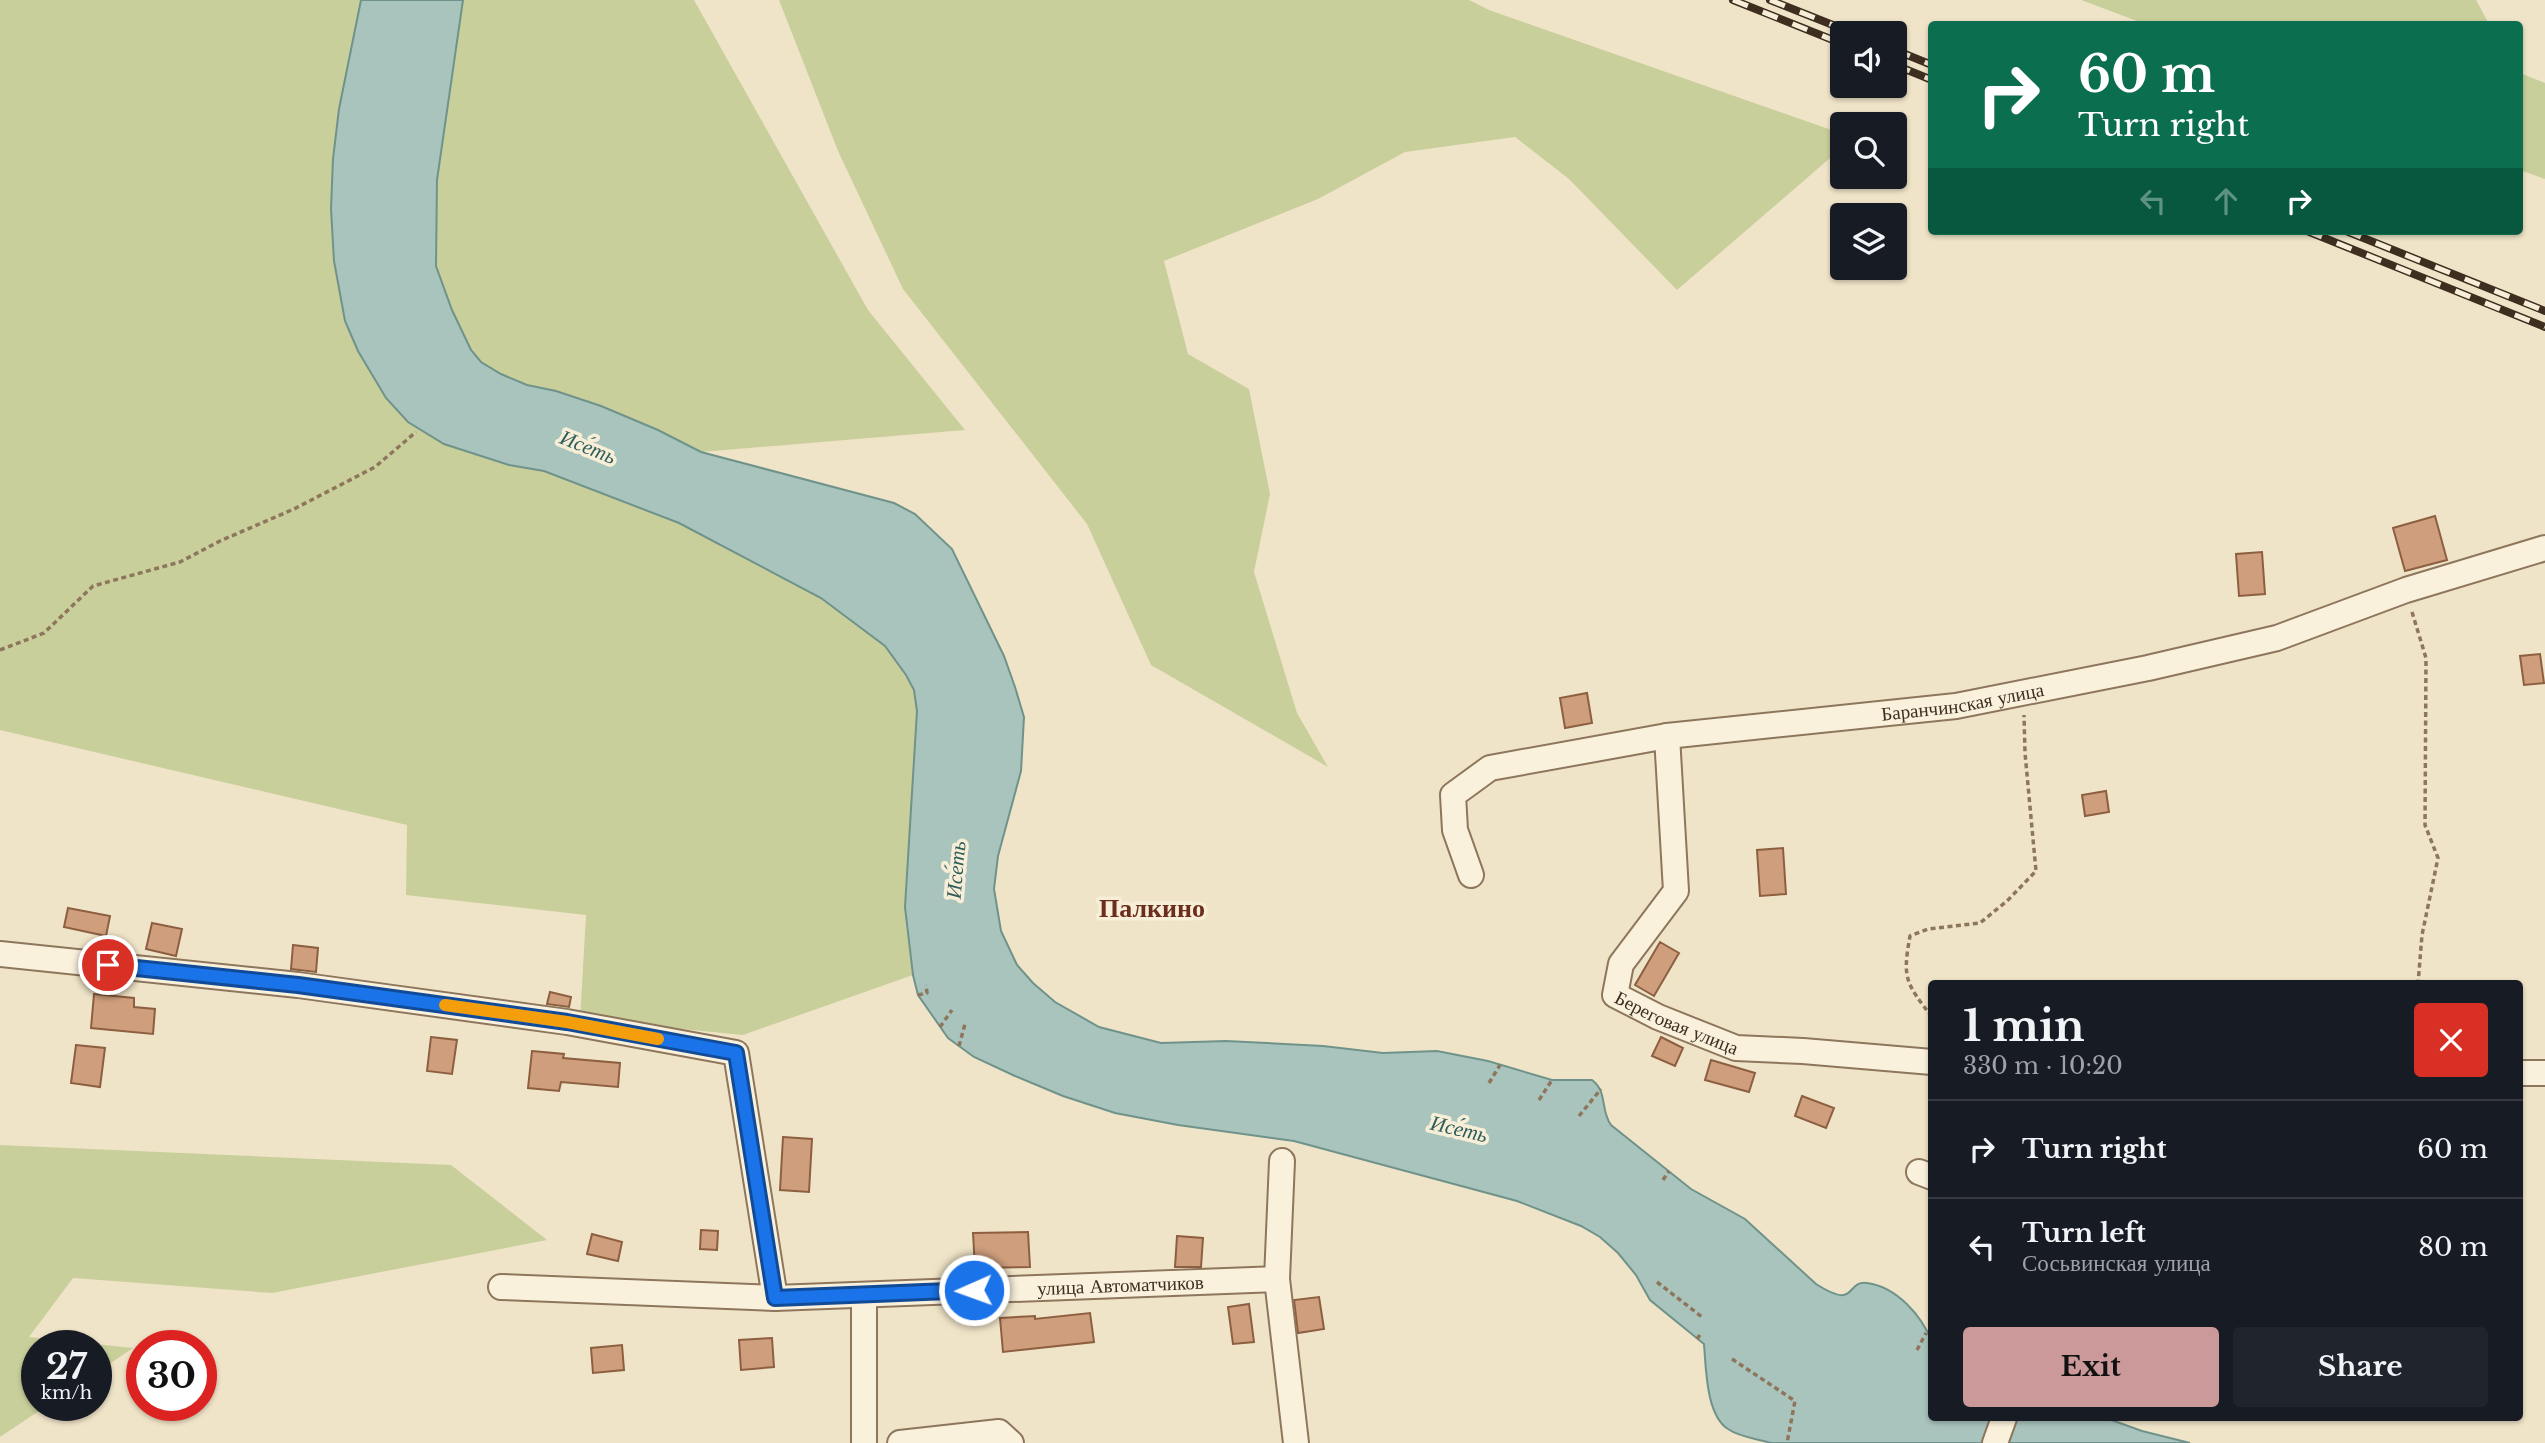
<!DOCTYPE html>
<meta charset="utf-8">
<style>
body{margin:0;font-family:"Libre Baskerville",serif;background:#20242c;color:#f1f3f6;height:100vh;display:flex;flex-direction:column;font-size:26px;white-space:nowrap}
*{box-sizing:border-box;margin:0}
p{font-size:23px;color:#9ea1a6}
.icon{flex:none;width:38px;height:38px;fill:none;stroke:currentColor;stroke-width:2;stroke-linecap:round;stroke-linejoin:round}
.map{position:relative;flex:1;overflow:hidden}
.side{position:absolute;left:1928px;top:980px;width:595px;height:441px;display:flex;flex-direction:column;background:#171b24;border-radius:7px;box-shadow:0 2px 5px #0004}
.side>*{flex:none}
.guide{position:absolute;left:1928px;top:21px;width:595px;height:214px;border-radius:7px;box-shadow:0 2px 5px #0004;background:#0b6e4f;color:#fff;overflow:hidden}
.fabs{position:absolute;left:1830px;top:21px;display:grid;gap:14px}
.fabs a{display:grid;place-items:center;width:77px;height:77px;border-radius:7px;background:#171b24;box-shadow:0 2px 5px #0004;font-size:35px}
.speed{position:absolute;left:21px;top:1330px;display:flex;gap:14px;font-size:35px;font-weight:700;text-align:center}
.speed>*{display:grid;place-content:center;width:91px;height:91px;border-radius:50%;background:#171b24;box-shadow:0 2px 5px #0004;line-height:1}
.speed small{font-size:18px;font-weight:400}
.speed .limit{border:10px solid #d22;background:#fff;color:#111}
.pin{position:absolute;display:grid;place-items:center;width:60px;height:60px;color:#fff;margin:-30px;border:4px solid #fff;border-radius:50%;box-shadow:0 2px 7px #0007}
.me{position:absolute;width:77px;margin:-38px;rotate:268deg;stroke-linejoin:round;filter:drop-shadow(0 0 5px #0008)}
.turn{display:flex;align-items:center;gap:24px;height:147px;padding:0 35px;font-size:32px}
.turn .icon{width:91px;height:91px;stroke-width:2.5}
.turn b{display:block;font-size:49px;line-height:60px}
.lanes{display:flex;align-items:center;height:66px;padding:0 35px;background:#0003;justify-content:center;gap:35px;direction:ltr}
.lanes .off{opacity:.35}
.round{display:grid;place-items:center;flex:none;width:74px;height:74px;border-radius:7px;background:#20242c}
.overview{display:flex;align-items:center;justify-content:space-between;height:119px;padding:0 35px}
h1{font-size:42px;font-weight:700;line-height:52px}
.cta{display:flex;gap:14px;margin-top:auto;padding:14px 35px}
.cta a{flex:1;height:80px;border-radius:7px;background:#cc999b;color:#111;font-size:28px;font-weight:700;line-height:80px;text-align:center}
.cta a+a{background:#20242c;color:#f1f3f6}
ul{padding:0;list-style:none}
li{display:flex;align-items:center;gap:21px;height:98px;padding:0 35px;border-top:2px solid #363941}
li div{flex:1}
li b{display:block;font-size:26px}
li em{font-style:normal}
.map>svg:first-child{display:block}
</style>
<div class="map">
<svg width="2545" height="1443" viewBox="0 0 2545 1443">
<rect width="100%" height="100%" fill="#f0e4c8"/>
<path fill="#c9cf9b" d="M0,0H361L339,109L333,159L331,209L334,261L345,321L358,351L386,398L408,422L444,444L509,465L544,471L679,523L821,598L885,646L906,675L914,690L917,711L905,907L913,975L743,1035L580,1019L586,915L406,895L407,825L0,730Z
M463,0H694L868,310L965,430L701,452L658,430L556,391L527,385L501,374L481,362L471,350L452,310L436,266L437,180Z
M779,0H1469L1489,10L1843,134V147L1677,290L1569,179L1515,137L1405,152L1318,199L1164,261L1188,354L1249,389L1270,494L1254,572L1297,713L1328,767L1151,665L1087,524L903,289L838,151Z
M2081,0H2476L2489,24H2145Z
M2520,73L2545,83V179L2520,170Z
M0,1145L451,1165L547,1240L272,1293L73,1278L29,1337L133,1348L96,1373V1346H37V1405H48L0,1437Z"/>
<path fill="#a9c4bc" stroke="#6f938a" stroke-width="2" d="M361,0H463L437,180L436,266L452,310L471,350L481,362L501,374L527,385L556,391L601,406L658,430L701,452L894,503L915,514L952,549L1004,656L1015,687L1024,717L1021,771L998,856L994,889L1001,931L1017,965L1033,983L1055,1002L1099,1027L1161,1043L1226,1041L1323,1046L1383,1053L1437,1051L1488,1061L1552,1080H1592C1608,1092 1600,1110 1611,1125L1691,1189L1745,1219L1816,1284C1858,1311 1845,1280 1867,1283C1897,1287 1922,1316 1932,1342C1935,1350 1932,1405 1932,1418H2106L2142,1431L2190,1443H1771C1758,1439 1739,1437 1728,1429C1706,1415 1706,1368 1704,1344L1650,1300L1636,1275L1618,1253L1600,1237L1581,1226L1517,1201L1294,1141L1178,1125L1115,1113L1063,1096L1015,1076L974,1057L948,1038L918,995L913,975L905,907L917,711L914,690L906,675L885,646L821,598L679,523L544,471L509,465L444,444L408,422L386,398L358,351L345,321L334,261L331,209L333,159L339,109Z"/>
<path fill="#cf9f7d" stroke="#8d5f41" stroke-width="2" d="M2435,516L2447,560L2405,571L2393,528Z
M2262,552L2265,594L2239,596L2236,554Z
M2540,654L2544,683L2524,685L2520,656Z
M1587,693L1592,723L1565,728L1560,698Z
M2106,791L2109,812L2085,816L2082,795Z
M1783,848L1786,894L1760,896L1757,850Z
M68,908L110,916L106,936L64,927Z
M152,923L182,929L176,956L146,949Z
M1660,942L1679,953L1654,996L1635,985Z
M293,945L318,948L316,972L291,969Z
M550,992L571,997L569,1007L547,1004Z
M94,994L134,998V1007L155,1009L153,1034L91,1028Z
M431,1037L457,1040L452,1074L427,1071Z
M1661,1037L1683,1048L1675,1066L1652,1056Z
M76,1045L105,1048L100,1087L71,1083Z
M532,1051L564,1054L563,1058L620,1063L618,1087L561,1082L559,1091L528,1088Z
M1711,1060L1755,1073L1749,1092L1705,1080Z
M1802,1096L1834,1108L1826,1128L1795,1116Z
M783,1137L812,1139L809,1192L780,1190Z
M701,1230L718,1231L717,1250L700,1249Z
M1028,1232L1030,1267L975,1268L973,1233Z
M592,1234L622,1242L618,1261L587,1254Z
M1177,1236L1203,1238L1201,1267H1175Z
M1319,1297L1324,1329L1298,1333L1294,1300Z
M1249,1304L1254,1342L1233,1344L1228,1307Z
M1090,1313L1094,1342L1003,1352L1000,1318L1035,1316V1319Z
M772,1338L774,1367L741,1370L739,1340Z
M622,1345L624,1370L593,1373L591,1348Z"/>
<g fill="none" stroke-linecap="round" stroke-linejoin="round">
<g stroke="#8d765c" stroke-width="28">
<g id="minor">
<path id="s1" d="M1667,736L1676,891L1621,964L1615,995L1658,1017L1736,1048L1803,1051L1932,1062"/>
<path id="s2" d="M1471,875L1455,830L1453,795L1490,768L1667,736L1956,706L2148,668L2277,638L2406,590L2545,548"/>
<path d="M0,954L298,985L567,1022L736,1053L775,1298"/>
<path d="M2520,1073H2545"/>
<path d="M1282,1161L1277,1279L1296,1443"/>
<path d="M1919,1172L1932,1177"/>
<path id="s3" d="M501,1287L775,1298L1277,1279"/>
<path d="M864,1443V1295"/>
<path d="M900,1443L999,1432L1011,1443"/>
<path d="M1995,1443L2004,1418"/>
</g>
</g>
<path stroke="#8d765c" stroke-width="3.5" stroke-dasharray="5 3.5" stroke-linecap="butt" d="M2412,612L2426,658L2425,825L2438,858L2422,935L2418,984
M0,650L44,633L93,586L180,562L220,541L294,509L375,467L416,432
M918,995L927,993L926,985
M1932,1017C1906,983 1902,979 1910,936L1928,929L1980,923L2007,901L2036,871L2025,753L2024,715
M940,1027L952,1010
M959,1046L965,1024
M1489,1083L1500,1065
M1539,1100L1552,1080
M1579,1116L1601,1089
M1663,1180L1669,1171
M1657,1282L1702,1317
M1697,1339L1702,1332
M1917,1350L1926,1333
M1732,1359L1795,1401L1787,1443"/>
<use href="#minor" stroke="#faf1dc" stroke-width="24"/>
<g stroke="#3d2e20" stroke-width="8">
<path id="rail" d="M1733,0L1843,44
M1770,0L1853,33
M1895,50L1932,65
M1895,65L1932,80
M2307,231L2545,327
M2346,231L2545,311"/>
</g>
<use href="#rail" stroke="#f7eed8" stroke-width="5" stroke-dasharray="16" stroke-linecap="butt"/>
</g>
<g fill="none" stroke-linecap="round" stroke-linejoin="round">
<g stroke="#114b97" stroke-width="18">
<path id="route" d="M108,965L298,985L567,1022L736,1053L775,1298L974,1290"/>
</g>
<use href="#route" stroke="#1a73e8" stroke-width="12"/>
<path stroke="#f59e0b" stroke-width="12" d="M445,1005L567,1022L658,1039"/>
</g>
<g text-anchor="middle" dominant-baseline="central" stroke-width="7" stroke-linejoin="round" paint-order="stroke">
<g font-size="19" fill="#3d2e20" stroke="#f7eed8">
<text stroke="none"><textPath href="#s2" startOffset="606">Баранчинская улица</textPath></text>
<text stroke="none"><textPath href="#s1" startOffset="346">Береговая улица</textPath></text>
<text stroke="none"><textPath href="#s3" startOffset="620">улица Автоматчиков</textPath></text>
</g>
<g font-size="21" font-style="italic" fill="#2f5d5a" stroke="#f7eed8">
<text transform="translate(588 447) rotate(22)">Исе́ть</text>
<text transform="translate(956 870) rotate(-85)">Исе́ть</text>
<text transform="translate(1459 1129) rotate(13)">Исе́ть</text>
</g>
<g font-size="26" font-weight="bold" fill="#6b2e1e" stroke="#f7eed8">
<text x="1152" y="908">Палкино</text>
</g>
</g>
</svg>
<div class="fabs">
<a><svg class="icon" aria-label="sound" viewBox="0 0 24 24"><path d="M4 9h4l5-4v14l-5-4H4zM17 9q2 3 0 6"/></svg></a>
<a><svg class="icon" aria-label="search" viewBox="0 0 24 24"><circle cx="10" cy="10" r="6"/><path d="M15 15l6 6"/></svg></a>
<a><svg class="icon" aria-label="layers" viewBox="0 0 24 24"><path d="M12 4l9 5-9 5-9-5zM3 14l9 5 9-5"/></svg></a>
</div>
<div class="speed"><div>27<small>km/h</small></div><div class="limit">30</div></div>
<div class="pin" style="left:108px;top:965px;background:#d93025"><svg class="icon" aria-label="arrive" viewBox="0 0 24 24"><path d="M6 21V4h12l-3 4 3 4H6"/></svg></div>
<svg class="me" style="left:974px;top:1290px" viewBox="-20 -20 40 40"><circle r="17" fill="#1a73e8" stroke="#fff" stroke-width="3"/><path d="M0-11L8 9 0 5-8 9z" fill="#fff"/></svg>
<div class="guide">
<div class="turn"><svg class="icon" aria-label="right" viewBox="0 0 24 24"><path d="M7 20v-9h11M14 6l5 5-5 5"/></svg><div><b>60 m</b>Turn right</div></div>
<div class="lanes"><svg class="icon off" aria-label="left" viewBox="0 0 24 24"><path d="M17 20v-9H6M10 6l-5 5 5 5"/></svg><svg class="icon off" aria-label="ahead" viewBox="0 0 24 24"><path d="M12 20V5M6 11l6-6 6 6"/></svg><svg class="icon" aria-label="right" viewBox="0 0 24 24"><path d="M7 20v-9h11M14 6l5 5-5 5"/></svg></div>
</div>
<section class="side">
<div class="overview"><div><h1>1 min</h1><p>330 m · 10:20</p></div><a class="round" style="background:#d93025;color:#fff"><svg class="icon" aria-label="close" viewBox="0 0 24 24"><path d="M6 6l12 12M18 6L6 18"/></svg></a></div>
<ul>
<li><svg class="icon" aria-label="right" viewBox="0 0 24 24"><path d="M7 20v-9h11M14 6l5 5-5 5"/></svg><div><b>Turn right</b></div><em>60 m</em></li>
<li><svg class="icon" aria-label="left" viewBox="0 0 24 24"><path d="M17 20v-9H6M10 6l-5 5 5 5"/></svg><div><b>Turn left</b><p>Сосьвинская улица</p></div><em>80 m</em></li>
</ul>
<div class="cta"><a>Exit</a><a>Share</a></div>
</section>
</div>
